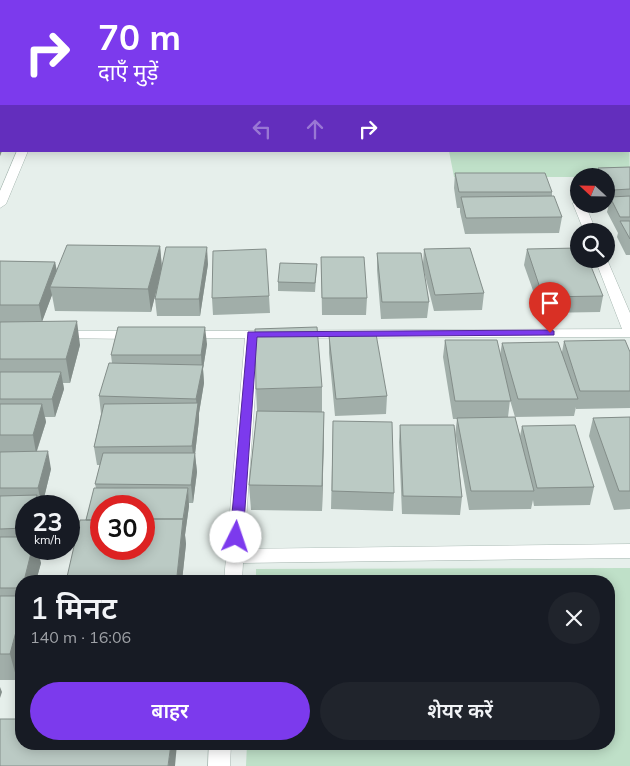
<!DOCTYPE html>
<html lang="hi">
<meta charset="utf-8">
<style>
body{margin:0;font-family:Mulish,"Noto Sans Devanagari",sans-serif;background:#20242c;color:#f1f3f6;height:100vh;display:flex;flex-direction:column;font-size:19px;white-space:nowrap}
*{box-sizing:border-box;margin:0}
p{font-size:16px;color:#9ea1a6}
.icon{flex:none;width:28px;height:28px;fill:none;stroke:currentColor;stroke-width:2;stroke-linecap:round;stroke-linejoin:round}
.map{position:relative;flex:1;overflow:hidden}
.panel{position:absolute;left:15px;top:575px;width:600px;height:175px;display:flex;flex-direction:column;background:#171b24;border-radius:20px;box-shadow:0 2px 12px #0003}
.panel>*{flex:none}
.hud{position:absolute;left:0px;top:0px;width:630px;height:152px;box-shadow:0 2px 12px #0003;background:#7c3aed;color:#fff;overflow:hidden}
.needle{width:32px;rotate:292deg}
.buttons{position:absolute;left:570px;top:168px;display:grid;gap:10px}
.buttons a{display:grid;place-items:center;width:45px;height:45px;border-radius:50%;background:#171b24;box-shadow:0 2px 12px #0003;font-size:25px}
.speed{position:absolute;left:15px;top:495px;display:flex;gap:10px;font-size:25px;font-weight:700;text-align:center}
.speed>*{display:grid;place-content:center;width:65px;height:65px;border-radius:50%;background:#171b24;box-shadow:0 2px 12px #0003;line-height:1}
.speed small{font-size:12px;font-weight:400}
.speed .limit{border:8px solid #d22;background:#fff;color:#111}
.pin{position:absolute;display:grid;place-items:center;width:42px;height:42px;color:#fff;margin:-51px -21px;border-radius:50% 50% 50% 0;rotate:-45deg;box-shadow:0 0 5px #0007}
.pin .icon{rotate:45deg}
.me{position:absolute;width:55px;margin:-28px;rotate:4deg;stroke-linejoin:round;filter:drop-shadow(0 0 4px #0008)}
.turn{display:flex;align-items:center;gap:18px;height:105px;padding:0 15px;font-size:22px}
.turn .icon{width:65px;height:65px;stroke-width:2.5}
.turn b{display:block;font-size:35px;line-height:42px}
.lanes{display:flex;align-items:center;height:48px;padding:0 15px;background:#0003;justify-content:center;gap:25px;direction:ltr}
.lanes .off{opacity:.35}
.round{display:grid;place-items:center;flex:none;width:52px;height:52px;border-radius:26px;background:#20242c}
.headline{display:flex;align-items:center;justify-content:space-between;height:85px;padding:0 15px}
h1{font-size:30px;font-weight:600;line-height:38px}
.cta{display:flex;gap:10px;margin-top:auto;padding:10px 15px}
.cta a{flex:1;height:58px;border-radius:30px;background:#7c3aed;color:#fff;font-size:20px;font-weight:600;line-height:58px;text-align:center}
.cta a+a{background:#20242c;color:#f1f3f6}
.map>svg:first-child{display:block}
</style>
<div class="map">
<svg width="630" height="766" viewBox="0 0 630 766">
<rect width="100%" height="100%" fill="#e6efeb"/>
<path fill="#bfe0c8" d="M629,137L630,177H454L449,151H629Z
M630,568V766H246L247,744H609V581H256V569Z"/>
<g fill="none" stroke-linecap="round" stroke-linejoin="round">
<g stroke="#a8b8b2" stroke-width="1">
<path id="minor" d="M0,0H5L0,3Z
M494,0H502L503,1H495Z
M603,0H611L612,1H604Z
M629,31L630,32V39L629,38Z
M17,151H28L6,204L0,208V191Z
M575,201H579V204H585L596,231H584L573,204Z
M606,257L630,313V337L259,338L244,549L630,544V558L243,563L242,581H224L245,338H187L180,334L182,331L622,329L595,259Z
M59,331H136L143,335L136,339L54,338L52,335L54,332Z
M209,744H231L230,766H208Z"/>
</g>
<use href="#minor" fill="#fff" fill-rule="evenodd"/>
</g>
<path fill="#a1aea9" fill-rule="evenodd" d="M241,0V1H161Z
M244,0H284V1H244Z
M288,0H324V1H288Z
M367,0H454L455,1H367Z
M510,0H575L576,1H511Z
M0,23H1V89H0Z
M629,84L630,87V135H629Z
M0,91H1V151L0,156Z
M630,167V255H626L617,237L618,233L607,212L609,204L606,200V176H597L598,168Z
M455,173L552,192V196L562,217L559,233L465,234L460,212V208H457L454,188Z
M160,246L162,267L208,264L200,316H157L155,299L157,287L151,312L55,311L52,295L42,321L80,345L70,383H63L64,389L55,417H45L46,422L37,451L51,469L42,506H26V549L41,563L36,581H21V664L17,680H0V261L55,262L57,271Z
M424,249L484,293L482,310L434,311L423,267L429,302L427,318L381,319L377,270V253L423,264Z
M527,249L603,296L600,312L541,313L524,265Z
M321,257L367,298L366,315H322Z
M317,264L315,292L278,291V282Z
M269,296L270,313L213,315L212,298Z
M329,336L387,396L386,414L335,416L329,353Z
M445,340L500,355L502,343L562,352L564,341L630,352V408L576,409V407L574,416L515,417L520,436L522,426L594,487L590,505L534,506L533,500L531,509L469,510L456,436L462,497L460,515L402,514L399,442L400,425L455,435L457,419H453L443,357ZM510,400L515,417H508Z
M207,344L203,369L204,383L199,413V420L195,454L197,472L193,503H189V506L185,535L186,544L182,580L183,581H68L67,577L96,488L95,484L100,465H97L94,447L101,414L99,396L112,363L111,355Z
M322,387V412H324L322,511L251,510L249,485L257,411L256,389Z
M630,417V509L614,510L589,436L593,418Z
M333,421L394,493L393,511L331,509Z"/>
<path fill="#838d89" d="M1,132V151H2L0,156V135Z
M160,246L162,269L151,312L148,289Z
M207,247L208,264L200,316L199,299Z
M55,262L58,278L50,287L52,295L42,322L39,305Z
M77,321L80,345L70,383L66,359Z
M205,327L207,344L203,369L204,383L199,413V420L195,454L197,472L193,503L191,485L194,463L192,446L197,408L196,399L202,369L201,355Z
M61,372L64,389L55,417L52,399Z
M42,404L46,422L36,453L33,435Z
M324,412V437L322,511V486Z
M48,451L51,469L42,506L38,488Z
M188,488L189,506L185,535L186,544L182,581H177V576L183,522Z
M37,495L39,506H34Z
M32,549H38L41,563L36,581H24Z
M21,613V664L17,680L10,654Z
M0,687L2,692L0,698Z
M171,744H177L175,766H168Z"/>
<path fill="#bbcac4" stroke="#838d89" d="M14,0H70L69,1H13Z
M78,0H130V1H78Z
M161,0H200V1H161Z
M202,0H239L238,1Z
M288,0H324V1Z
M327,0H365V1H327Z
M368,0H407V1H368Z
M410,0H454L455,1Z
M520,0H575L576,1H520Z
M0,23H1V44H0Z
M1,54V76H0V56Z
M629,84L630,87V100H629Z
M0,91H1V116H0Z
M629,106H630V121H629Z
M0,126H1V132L0,135Z
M630,167V189L613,190L606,180V176H604L598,168Z
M455,173H545L552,192H459Z
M554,196L562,217L466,218L461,197Z
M630,196V217H620L610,197Z
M620,221H630V239Z
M67,245L160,246L148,289L50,287Z
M166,247H207L199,299H155Z
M470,248L484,293L435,295L424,249Z
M579,248V259H588L603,296L543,297L527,249Z
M266,249L269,296L212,298L213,251Z
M377,253H421L429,302H382Z
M321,257H364L367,298H322Z
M0,261L55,262L39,305H0Z
M280,263L317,264L315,283L278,282Z
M77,321L66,359H0V322Z
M118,327H205L201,355H111Z
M317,327L322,387L256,389L255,329Z
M376,334L387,396L336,399L329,336Z
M445,340H497L511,401H455Z
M625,340L630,352V391H580L564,341Z
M558,342L578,399H518L502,343Z
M109,363L203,365L196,399L99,396Z
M0,372H61L52,399H0Z
M198,403L192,446L94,447L104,404Z
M0,404H42L33,435H0Z
M257,411L324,412L322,486L249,485Z
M515,417L534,491H471L457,418Z
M630,417V491H619L593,418Z
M333,421L392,422L394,493L332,491Z
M400,425H454L462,497L403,496Z
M575,425L594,487L537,488L522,426Z
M48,451L38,488H0V452Z
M103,453H195L191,485L95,484Z
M94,488H188L183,519H144V506H101V520H86Z
M37,495L34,506H26V528L0,529V496Z
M144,519H183L177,576L67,577L80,520H101V549H144Z
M0,537H26V549H32L24,581H21V588H0Z
M183,580V581H145Z
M0,596H21V613L10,654H0Z
M0,719H21V744H171L168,766H0Z"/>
<path fill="#7c3aed" stroke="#51269a" d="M550,330L554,331V335L257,337L243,537L241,541H232L230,537L248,332Z"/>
</svg>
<div class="buttons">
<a><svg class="needle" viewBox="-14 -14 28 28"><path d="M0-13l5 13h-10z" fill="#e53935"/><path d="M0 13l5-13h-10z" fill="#9ea1a6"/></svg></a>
<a><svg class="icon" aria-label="search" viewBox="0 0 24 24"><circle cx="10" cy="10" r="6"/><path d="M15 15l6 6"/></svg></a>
</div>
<div class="speed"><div>23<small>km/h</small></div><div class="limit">30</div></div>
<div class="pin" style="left:550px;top:333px;background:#d93025"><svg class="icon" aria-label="arrive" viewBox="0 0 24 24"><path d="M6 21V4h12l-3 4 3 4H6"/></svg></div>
<svg class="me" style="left:236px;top:537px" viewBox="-20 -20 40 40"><circle r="19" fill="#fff"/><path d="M0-13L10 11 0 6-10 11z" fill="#7c3aed"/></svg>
<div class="hud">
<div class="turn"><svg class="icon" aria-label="right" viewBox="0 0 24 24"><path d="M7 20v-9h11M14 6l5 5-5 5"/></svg><div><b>70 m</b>दाएँ मुड़ें</div></div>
<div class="lanes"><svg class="icon off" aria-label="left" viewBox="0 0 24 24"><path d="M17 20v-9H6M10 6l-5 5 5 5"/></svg><svg class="icon off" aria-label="ahead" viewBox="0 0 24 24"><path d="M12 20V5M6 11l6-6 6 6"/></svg><svg class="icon" aria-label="right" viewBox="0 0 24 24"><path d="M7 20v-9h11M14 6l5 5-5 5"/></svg></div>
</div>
<section class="panel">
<div class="headline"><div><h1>1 मिनट</h1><p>140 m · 16:06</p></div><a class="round"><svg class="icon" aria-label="close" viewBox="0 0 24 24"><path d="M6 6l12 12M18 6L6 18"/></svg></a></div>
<div class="cta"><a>बाहर</a><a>शेयर करें</a></div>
</section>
</div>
